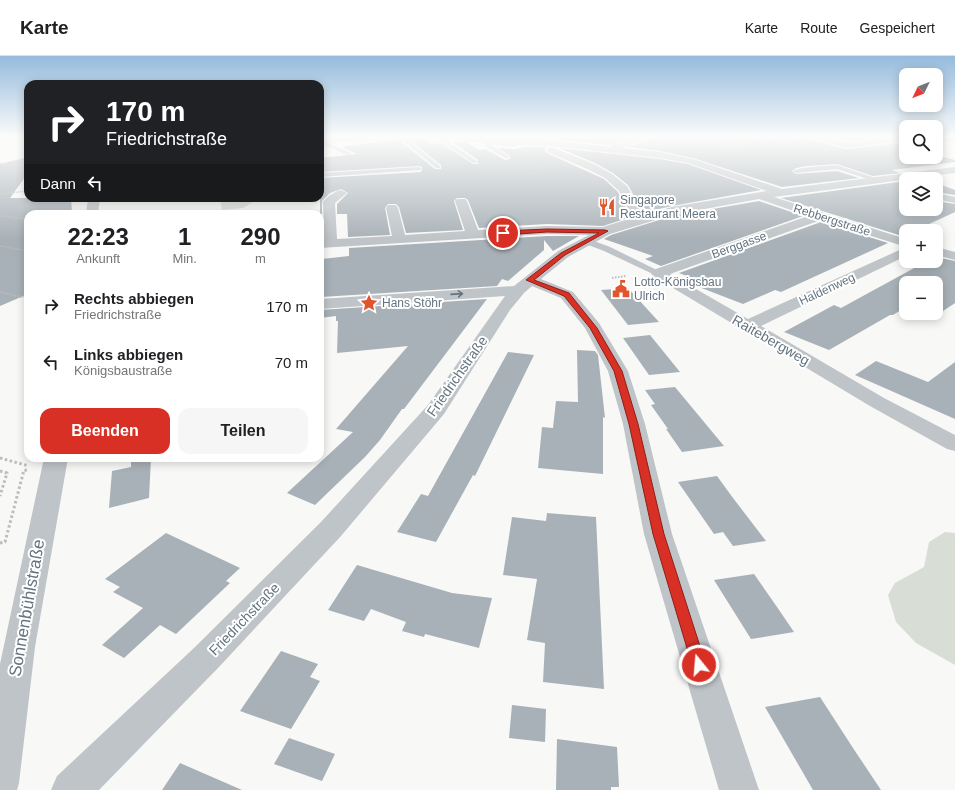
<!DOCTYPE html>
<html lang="de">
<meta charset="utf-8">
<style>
body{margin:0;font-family:Arial,sans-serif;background:#f6f6f6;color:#202124;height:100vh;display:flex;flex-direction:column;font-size:15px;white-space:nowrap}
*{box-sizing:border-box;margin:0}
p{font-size:13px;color:#757577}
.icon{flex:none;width:22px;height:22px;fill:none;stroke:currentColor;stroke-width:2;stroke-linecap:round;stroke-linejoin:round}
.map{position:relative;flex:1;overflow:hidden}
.side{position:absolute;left:24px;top:154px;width:300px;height:252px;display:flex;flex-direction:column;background:#fff;border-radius:12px;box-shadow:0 2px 10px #0003}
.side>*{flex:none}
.hud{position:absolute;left:24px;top:24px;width:300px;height:122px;border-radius:12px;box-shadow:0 2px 10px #0003;background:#202124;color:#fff;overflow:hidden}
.needle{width:26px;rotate:227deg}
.controls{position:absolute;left:899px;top:12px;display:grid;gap:8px}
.controls a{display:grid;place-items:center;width:44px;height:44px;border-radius:8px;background:#fff;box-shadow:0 2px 10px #0003;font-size:20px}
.pin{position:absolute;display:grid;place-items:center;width:34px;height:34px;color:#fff;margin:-17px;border:2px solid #fff;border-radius:50%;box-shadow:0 1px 4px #0007}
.me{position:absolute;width:44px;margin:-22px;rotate:343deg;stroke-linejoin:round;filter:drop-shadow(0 0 3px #0008)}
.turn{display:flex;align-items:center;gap:14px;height:84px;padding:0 16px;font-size:18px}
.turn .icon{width:52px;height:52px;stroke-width:2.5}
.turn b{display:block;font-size:28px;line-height:34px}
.then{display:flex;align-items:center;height:38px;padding:0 16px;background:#0003;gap:8px;font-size:15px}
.eta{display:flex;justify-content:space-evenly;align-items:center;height:68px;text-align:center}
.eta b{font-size:24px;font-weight:800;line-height:28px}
.button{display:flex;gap:8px;margin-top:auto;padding:8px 16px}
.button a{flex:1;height:46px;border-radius:12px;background:#d93025;color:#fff;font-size:16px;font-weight:800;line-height:46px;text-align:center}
.button a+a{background:#f6f6f6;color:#202124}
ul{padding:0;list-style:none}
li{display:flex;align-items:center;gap:12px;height:56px;padding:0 16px}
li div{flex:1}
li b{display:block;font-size:15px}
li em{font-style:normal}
header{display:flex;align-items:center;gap:24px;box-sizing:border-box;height:56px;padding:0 20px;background:#fff;border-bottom:1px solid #e0e0e0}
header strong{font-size:19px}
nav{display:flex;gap:22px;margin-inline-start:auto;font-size:14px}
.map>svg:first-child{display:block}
</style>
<header>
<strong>Karte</strong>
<nav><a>Karte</a><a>Route</a><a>Gespeichert</a></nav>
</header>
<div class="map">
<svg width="955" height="734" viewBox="0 0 955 734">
<rect width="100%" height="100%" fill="#f8f8f6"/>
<path fill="#d8ddd5" d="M220,142H260L243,152L222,154Z
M945,476L955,477V609L916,587L896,566L888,539L895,527L924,511L929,486Z"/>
<path fill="#a8b1b7" d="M422,81L431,88L441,87L473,108H478V104L452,86H467L478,94L486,93L505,104L510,103V100L498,92L515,93L525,91H547L544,94L549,98L604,123L618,136L628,156L634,160L603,170L547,168L479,172L468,144L465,142H457L454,145L463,174L406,177L399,151L396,148H388L385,152L390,179L348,181L347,158H337V148L348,137L341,133L330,137L322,145V158H320V122L421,116L422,114V111L419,110L320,116V102L357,98L342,91L398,83L435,113H441V109L407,82Z
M564,81H575L589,83L599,81H635L612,88L610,89L555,83Z
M652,81H808L810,84L847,93L899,87L906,89V101H936V99L955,104V106L892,114L900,117L873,120L837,108L807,110L796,112L792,115L796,118L837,115L859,122L782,131L693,102L660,95L628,91L650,84Z
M825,81H874V82L853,85Z
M559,92L660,103L688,108L761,134L672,150L650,155L639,149L628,129L613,117L595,107Z
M28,101V117L10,142H71L72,156L50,158H28V238L0,250V108Z
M906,125V153H936V145L955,148V156L914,175H906V179L902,180L781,142Z
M936,127L955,134V139L936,136Z
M759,145L803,160L661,210L645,203L653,200L604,183L611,179L672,160Z
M821,166L888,187L781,236L775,234L743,248L686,226L685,225L697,224L679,217Z
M547,180H579L553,195L544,184V194L508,225L502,223L497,230L321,241L322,203L349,200V192Z
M936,201L955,205V247L934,261L922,257H936V227H906V255L901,254L893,259H890L829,294L784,276L834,249L841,252L927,205H936Z
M628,232L659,266L628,269L601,234Z
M487,243L404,353H402L380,384L365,401L315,449L287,437L353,376L336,373L408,290L337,297L338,265H336V260L320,262V254Z
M650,279L680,316L649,319L623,282Z
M577,294L595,295L598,299L605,362L603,361V418L538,412L542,371L553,372L556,345L578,346Z
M508,296L534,299L475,420L473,419L436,486L397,476L421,438L428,440Z
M876,305L928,326L955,306V363L855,319Z
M675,331L714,378L724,390L682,396L666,373H668L651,349L655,348L645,334Z
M131,402H151L149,442L109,452L112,415L131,411Z
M717,420L733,442L766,485L733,490L723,476L714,478L678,426Z
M547,457L596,461L604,633L543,626L545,587L527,584L537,523L503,519L512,461L546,465Z
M166,477L240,512L226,525L230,527L176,578L160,569L124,602L102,589L143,552L113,536L120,531L105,523Z
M357,509L452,537L492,542L479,592L425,578L424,581L402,575L406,566L371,553L364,565L328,554Z
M754,518L777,551L794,576L751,583L714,524Z
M281,595L318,608L310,621L320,625L291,673L240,655Z
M820,641L853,692L881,734H813L765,651Z
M512,649L546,653L545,686L509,682Z
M289,682L335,698L322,725L274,708Z
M557,683L617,691L619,731H611V734H556Z
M180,707L242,734H162Z"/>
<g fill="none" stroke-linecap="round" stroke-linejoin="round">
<path stroke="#babdc0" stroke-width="1" stroke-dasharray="1 1" stroke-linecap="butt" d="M0,82L28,87
M756,84L763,86
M784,85L779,84L797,83
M736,86L743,89
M709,89L762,82L779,84
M718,89L759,100
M768,99L786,105
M0,107L28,110
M0,114L28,117
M514,114L549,111
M486,115H499"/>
<path stroke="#babdc0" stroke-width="1.5" stroke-dasharray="1 1" stroke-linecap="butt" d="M0,138L28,135
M0,160L28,163
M0,190L28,195"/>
<path stroke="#babdc0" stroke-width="2" stroke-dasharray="1.5 1.5" stroke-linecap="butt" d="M612,222L626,220
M0,236L22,241L28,240"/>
<path stroke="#babdc0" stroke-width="3" stroke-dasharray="2.5 2.5" stroke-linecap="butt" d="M0,402L29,410
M0,415L7,417L0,440
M0,487L5,486L24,414L29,415"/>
<path fill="#bfc4c8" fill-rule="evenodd" d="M398,81H404L440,110V112H436Z
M444,81H450L446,84L477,105V107H473L440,85V83Z
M320,83L351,97L352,98L347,99L320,87Z
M491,84L496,85L491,89L509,100V102H505L486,91L485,88Z
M837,109L878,123L879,124L874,125L837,113L796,117L793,115C799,111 827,110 837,109Z
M419,111L421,112V114L320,121V117Z
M586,182L610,191L663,217L661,219H655L604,195L583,187L582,185Z"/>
<path fill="#bfc4c8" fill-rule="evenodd" d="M335,81H360L356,84L320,88V82Z
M455,81L550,84L611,91L612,89L639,81H651L650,83L621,92L660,96L693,103L782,133L955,111V117L774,141L906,183V200L761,270L884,342L955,379V395L947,393L870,350L653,220L651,217L653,214L808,160L759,143L672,159L610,178L568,201L541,223L573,236L599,267L628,315L645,368L672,478L759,734H719L644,478L623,368L608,315L585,272L561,242L532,230L524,237L510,254L444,358L341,480L218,612L99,734H51L57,720L194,592L321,466L428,349L505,240L320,253V243L514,230L558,195L589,179L547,178L320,192V184H324L323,146C327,141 335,135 341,134L347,137L335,147L337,183L392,180L386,152L388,149H396L398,152L405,179L465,175L455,145L457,143H465L467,145L478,174L547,170L603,171L638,160L629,155L619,135L605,122L587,113L550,97L546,94L551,91L594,108L612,118L627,130L638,150L650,157L672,151L767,135L688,107L660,102L550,90L517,89L513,91L459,84ZM821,164L906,191L748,263L670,218Z
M809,81C822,80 833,85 846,86C864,88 884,79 903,81L893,86L847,92L810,83Z
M936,81H955V86L936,83Z
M936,137L955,141V147L936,143Z
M88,142H100L98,158H86Z
M936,191L955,196V204L936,199Z
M44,402H68L35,591L19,727L17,734H0V608Z"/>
</g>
<defs><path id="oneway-shaft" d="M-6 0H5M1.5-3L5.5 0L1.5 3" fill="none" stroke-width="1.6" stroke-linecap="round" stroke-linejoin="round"/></defs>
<use stroke="#647480" href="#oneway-shaft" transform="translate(457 238) rotate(-4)"/>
<linearGradient id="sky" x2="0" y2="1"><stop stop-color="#95bbdc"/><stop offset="0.44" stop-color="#fcfcfb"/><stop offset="1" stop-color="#fcfcfb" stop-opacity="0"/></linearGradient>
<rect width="955" height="184" fill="url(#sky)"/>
<path fill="#d93025" stroke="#8d1f18" d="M547,173L605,174L608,175L565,199L534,224L569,237L597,272L622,315L638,368L664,478L706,609L704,614L699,615L694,614L692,609L653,478L629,368L614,315L590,272L564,240L526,224L561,197L599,177L547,176L503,179L500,177L503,175Z"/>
<defs>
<g id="restaurant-bare" transform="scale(1.38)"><path d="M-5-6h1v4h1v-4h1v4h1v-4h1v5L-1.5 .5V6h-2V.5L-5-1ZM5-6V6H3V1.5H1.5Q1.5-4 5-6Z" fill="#e0542e" stroke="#fff" stroke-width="2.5" paint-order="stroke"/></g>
<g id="civic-bare" transform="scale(1.38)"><path d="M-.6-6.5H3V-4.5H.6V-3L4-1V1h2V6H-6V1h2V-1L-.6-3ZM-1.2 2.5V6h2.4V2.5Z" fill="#e0542e" stroke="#fff" stroke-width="2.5" paint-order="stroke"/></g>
<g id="sight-bare" transform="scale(1.38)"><path d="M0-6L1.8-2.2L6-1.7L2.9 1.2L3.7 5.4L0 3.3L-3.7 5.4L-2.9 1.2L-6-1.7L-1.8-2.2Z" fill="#e0542e" stroke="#fff" stroke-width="2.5" paint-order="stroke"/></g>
</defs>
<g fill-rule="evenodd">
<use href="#restaurant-bare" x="607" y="151"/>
<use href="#civic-bare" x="621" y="233"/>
<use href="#sight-bare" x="369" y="247"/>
</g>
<g text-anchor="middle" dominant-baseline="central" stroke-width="4" stroke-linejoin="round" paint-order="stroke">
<g font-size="12" fill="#647480" stroke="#fff" text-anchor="start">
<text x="620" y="144">Singapore<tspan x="620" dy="14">Restaurant Meera</tspan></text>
<text x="634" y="226">Lotto-Königsbau<tspan x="634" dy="14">Ulrich</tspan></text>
<text x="382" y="247">Hans Stöhr</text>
</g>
<g font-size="12" fill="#647480" stroke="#fff">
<text transform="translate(832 164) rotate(18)">Rebbergstraße</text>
<text transform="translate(739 189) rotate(-20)">Berggasse</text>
<text transform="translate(827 233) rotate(-25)">Haldenweg</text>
</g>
<g font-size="14" fill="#647480" stroke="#fff">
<text transform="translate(771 284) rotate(30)">Raitebergweg</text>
<text transform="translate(457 320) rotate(-55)">Friedrichstraße</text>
<text transform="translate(244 563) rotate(-46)">Friedrichstraße</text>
</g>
<g font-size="17" fill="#647480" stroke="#fff">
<text transform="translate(27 552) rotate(-80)">Sonnenbühlstraße</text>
</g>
</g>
</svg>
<div class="controls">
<a><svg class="needle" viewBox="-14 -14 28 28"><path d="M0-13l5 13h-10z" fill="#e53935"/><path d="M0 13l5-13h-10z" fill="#757577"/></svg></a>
<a><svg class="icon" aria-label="search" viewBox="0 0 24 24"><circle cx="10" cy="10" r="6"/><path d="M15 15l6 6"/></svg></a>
<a><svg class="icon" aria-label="layers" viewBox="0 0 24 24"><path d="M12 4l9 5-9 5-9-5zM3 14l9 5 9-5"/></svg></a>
<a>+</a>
<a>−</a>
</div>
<div class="pin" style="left:503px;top:177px;background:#d93025"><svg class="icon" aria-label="arrive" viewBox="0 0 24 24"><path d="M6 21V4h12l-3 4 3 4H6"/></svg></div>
<svg class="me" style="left:699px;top:609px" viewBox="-20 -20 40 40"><circle r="17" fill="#d93025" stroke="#fff" stroke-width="3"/><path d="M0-11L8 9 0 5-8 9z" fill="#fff"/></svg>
<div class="hud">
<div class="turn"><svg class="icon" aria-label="right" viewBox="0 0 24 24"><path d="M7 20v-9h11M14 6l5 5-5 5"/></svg><div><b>170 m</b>Friedrichstraße</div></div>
<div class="then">Dann<svg class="icon" aria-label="left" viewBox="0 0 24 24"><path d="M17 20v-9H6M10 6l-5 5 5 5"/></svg></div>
</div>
<section class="side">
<div class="eta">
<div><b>22:23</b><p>Ankunft</p></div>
<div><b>1</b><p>Min.</p></div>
<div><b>290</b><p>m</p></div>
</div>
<ul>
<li><svg class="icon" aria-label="right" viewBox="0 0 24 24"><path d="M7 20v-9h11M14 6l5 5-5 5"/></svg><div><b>Rechts abbiegen</b><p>Friedrichstraße</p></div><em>170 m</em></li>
<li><svg class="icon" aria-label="left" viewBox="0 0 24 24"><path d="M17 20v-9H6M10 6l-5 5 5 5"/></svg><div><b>Links abbiegen</b><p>Königsbaustraße</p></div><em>70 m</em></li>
</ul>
<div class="button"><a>Beenden</a><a>Teilen</a></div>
</section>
</div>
